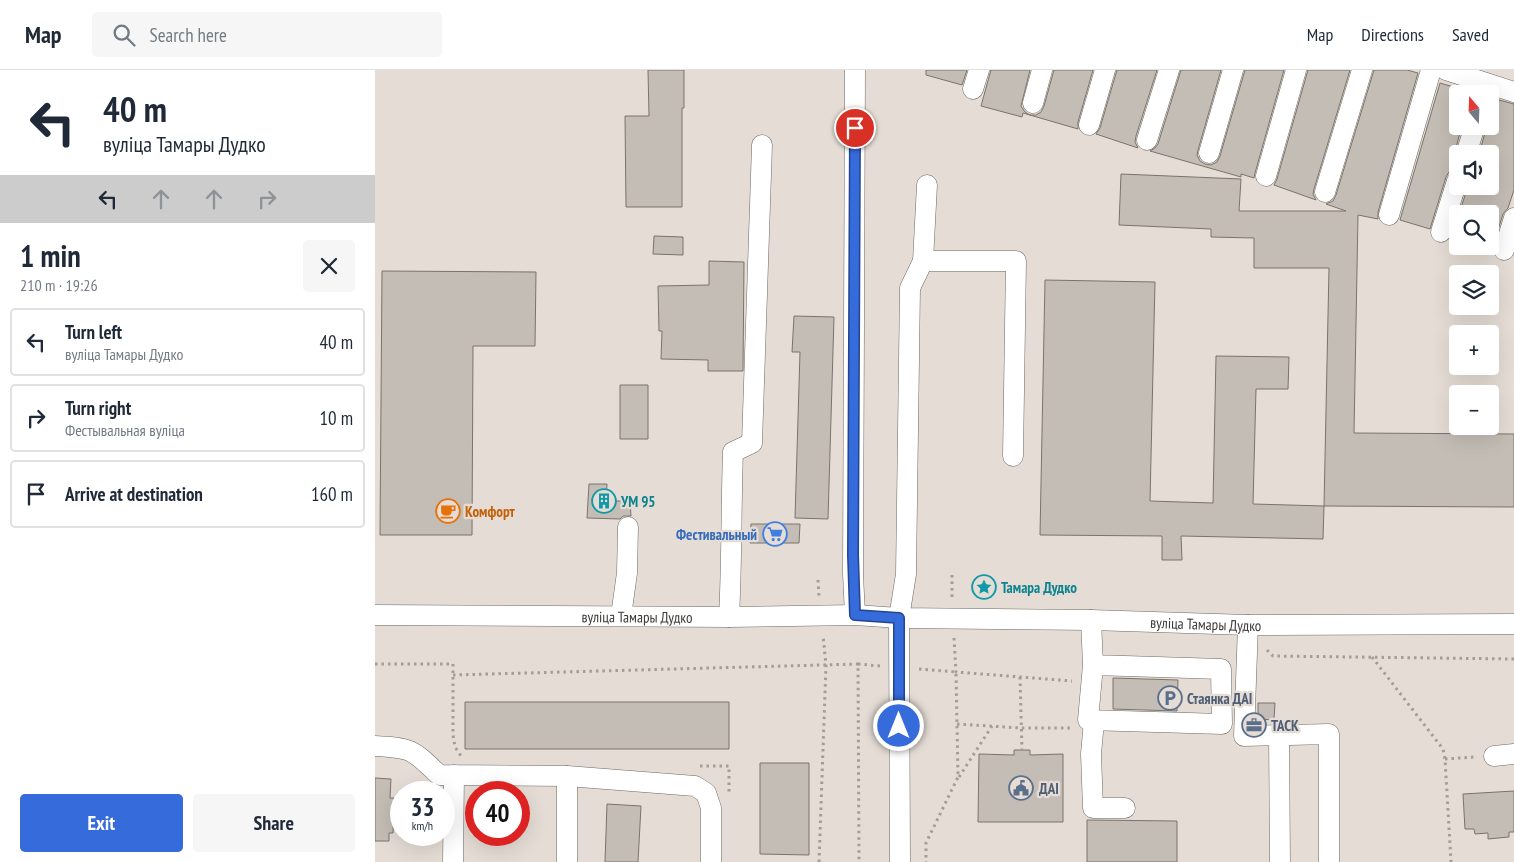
<!DOCTYPE html>
<meta charset="utf-8">
<style>
body{margin:0;font-family:"PT Sans Narrow",sans-serif;background:#f6f6f7;color:#1f2937;height:100vh;display:flex;flex-direction:column;font-size:19px;white-space:nowrap}
*{box-sizing:border-box;margin:0}
p{font-size:16px;color:#747a83}
.icon{flex:none;width:28px;height:28px;fill:none;stroke:currentColor;stroke-width:2;stroke-linecap:round;stroke-linejoin:round}
.map{position:relative;flex:1;overflow:hidden}
.side{display:flex;flex-direction:column;background:#fff;width:375px}
.side>*{flex:none}
.top-card{background:#fff;color:#1f2937;overflow:hidden}
.needle{width:32px;rotate:341deg}
.fabs{position:absolute;left:1074px;top:15px;display:grid;gap:10px}
.fabs a{display:grid;place-items:center;width:50px;height:50px;border-radius:5px;background:#fff;box-shadow:0 5px 20px #0002;font-size:25px}
.speed{position:absolute;left:15px;top:711px;display:flex;gap:10px;font-size:25px;font-weight:700;text-align:center}
.speed>*{display:grid;place-content:center;width:65px;height:65px;border-radius:50%;background:#fff;box-shadow:0 5px 20px #0002;line-height:1}
.speed small{font-size:12px;font-weight:400}
.speed .limit{border:8px solid #d22;background:#fff;color:#111}
.pin{position:absolute;display:grid;place-items:center;width:42px;height:42px;color:#fff;margin:-21px;border:2px solid #fff;border-radius:50%;box-shadow:0 1px 5px #0007}
.me{position:absolute;width:55px;margin:-28px;rotate:0deg;stroke-linejoin:round;filter:drop-shadow(0 0 4px #0008)}
.turn{display:flex;align-items:center;gap:18px;height:105px;padding:0 20px;font-size:22px}
.turn .icon{width:65px;height:65px;stroke-width:2.5}
.turn b{display:block;font-size:35px;line-height:42px}
.lanes{display:flex;align-items:center;height:48px;padding:0 20px;background:#0003;justify-content:center;gap:25px;direction:ltr}
.lanes .off{opacity:.35}
.round{display:grid;place-items:center;flex:none;width:52px;height:52px;border-radius:5px;background:#f6f6f7}
.head{display:flex;align-items:center;justify-content:space-between;height:85px;padding:0 20px}
h1{font-size:30px;font-weight:600;line-height:38px}
.button{display:flex;gap:10px;margin-top:auto;padding:10px 20px}
.button a{flex:1;height:58px;border-radius:5px;background:#366bdb;color:#fff;font-size:20px;font-weight:600;line-height:58px;text-align:center}
.button a+a{background:#f6f6f7;color:#1f2937}
ul{padding:0;list-style:none}
li{display:flex;align-items:center;gap:15px;height:68px;margin:0 10px 8px;padding:0 10px;border:2px solid #e0e1e3;border-radius:5px}
li div{flex:1}
li b{display:block;font-size:19px}
li em{font-style:normal}
header{display:flex;align-items:center;gap:30px;box-sizing:border-box;height:70px;padding:0 25px;background:#fff;border-bottom:1px solid #e0e1e3}
header strong{font-size:24px}
nav{display:flex;gap:28px;margin-inline-start:auto;font-size:18px}
.search{width:350px;height:45px;background:#f6f6f7;display:flex;align-items:center;gap:12px;box-sizing:border-box;padding:0 18px;border-radius:5px;color:#747a83;font-size:19px}
main{display:flex;flex:1;min-height:0}
.map>svg:first-child{display:block}
</style>
<header>
<strong>Map</strong>
<div class="search"><svg class="icon" aria-label="search" viewBox="0 0 24 24"><circle cx="10" cy="10" r="6"/><path d="M15 15l6 6"/></svg>Search here</div>
<nav><a>Map</a><a>Directions</a><a>Saved</a></nav>
</header>
<main>
<section class="side">
<div class="top-card">
<div class="turn"><svg class="icon" aria-label="left" viewBox="0 0 24 24"><path d="M17 20v-9H6M10 6l-5 5 5 5"/></svg><div><b>40 m</b>вуліца Тамары Дудко</div></div>
<div class="lanes"><svg class="icon" aria-label="left" viewBox="0 0 24 24"><path d="M17 20v-9H6M10 6l-5 5 5 5"/></svg><svg class="icon off" aria-label="ahead" viewBox="0 0 24 24"><path d="M12 20V5M6 11l6-6 6 6"/></svg><svg class="icon off" aria-label="ahead" viewBox="0 0 24 24"><path d="M12 20V5M6 11l6-6 6 6"/></svg><svg class="icon off" aria-label="right" viewBox="0 0 24 24"><path d="M7 20v-9h11M14 6l5 5-5 5"/></svg></div>
</div>
<div class="head"><div><h1>1 min</h1><p>210 m · 19:26</p></div><a class="round"><svg class="icon" aria-label="close" viewBox="0 0 24 24"><path d="M6 6l12 12M18 6L6 18"/></svg></a></div>
<ul>
<li><svg class="icon" aria-label="left" viewBox="0 0 24 24"><path d="M17 20v-9H6M10 6l-5 5 5 5"/></svg><div><b>Turn left</b><p>вуліца Тамары Дудко</p></div><em>40 m</em></li>
<li><svg class="icon" aria-label="right" viewBox="0 0 24 24"><path d="M7 20v-9h11M14 6l5 5-5 5"/></svg><div><b>Turn right</b><p>Фестывальная вуліца</p></div><em>10 m</em></li>
<li><svg class="icon" aria-label="arrive" viewBox="0 0 24 24"><path d="M6 21V4h12l-3 4 3 4H6"/></svg><div><b>Arrive at destination</b></div><em>160 m</em></li>
</ul>
<div class="button"><a>Exit</a><a>Share</a></div>
</section>
<div class="map">
<svg width="1139" height="792" viewBox="0 0 1139 792">
<rect width="100%" height="100%" fill="#e5ddd5"/>
<path fill="#c4bdb5" stroke="#7a736c" d="M273,0H309V38H307V137H251L250,46H274Z
M551,0H592L587,15L551,5Z
M616,0H655L646,36L650,42L655,45H661L666,42L669,36L679,0H718L703,52V59L648,43L647,47L606,36Z
M742,0H782L761,66L760,72L763,78L721,64L725,58Z
M806,0H846L823,80L822,85L825,91L830,94L836,95L842,92L845,86L870,0H909L880,103L879,108L866,104V107L775,81L780,78L783,74Z
M933,0H975L939,119L938,124L941,130L899,115L902,109Z
M999,0H1032L1043,3L1003,142V149L983,145L979,363L1139,364V437L949,436L954,198H879V168L836,167V159L744,155L746,104L866,109L864,141H971L951,134L958,131L961,125Z
M1065,13L1082,18V56H1087L1080,81L1082,99L1074,102L1071,107L1055,159L1025,150Z
M1124,30L1139,34V120L1133,138L1128,144L1118,176V184L1115,183V144H1084L1093,116H1115V84H1104L1112,56H1116Z
M279,166L308,167V185L278,184Z
M334,191L369,192L368,301H333V290L286,289L287,261H284L283,216L334,215Z
M7,201L161,202L160,276H98L97,465H5Z
M670,210L780,212L775,431L838,433L841,286L914,287L913,319H881L878,434L949,436L948,469L806,466L807,490H787V466L665,465Z
M419,246L459,247L453,449L420,448L425,282H417Z
M245,315H273V369H245Z
M214,414H232L231,431H255L256,446H248L245,449L212,448Z
M376,454H425L424,473H375Z
M738,608L803,610L802,641L738,639Z
M90,632H354V679H90Z
M883,633H900L899,650L883,649Z
M639,680H655V685L688,684V752H603L604,684L639,685Z
M385,693H434V785L385,784Z
M0,708L16,709L15,728H19L18,763H14V771H0Z
M1139,721V762H1134V767L1113,769V763L1100,764L1099,759H1090L1088,724Z
M232,734L266,736L263,792H230Z
M712,750L802,751V792H712Z"/>
<g fill="none" stroke-linecap="round" stroke-linejoin="round">
<g stroke="#6e6861" stroke-width="21">
<g id="minor">
<path d="M1071,0L1139,22"/>
<path d="M598,19L604,0"/>
<path d="M658,33L667,0"/>
<path d="M714,55L730,0"/>
<path d="M772,70L794,0"/>
<path d="M834,83L858,0"/>
<path d="M1091,84L1100,56"/>
<path d="M891,106L921,0"/>
<path d="M950,122L987,0"/>
<path d="M1014,145L1056,0"/>
<path d="M1066,162L1082,111"/>
<path d="M1129,180L1139,148"/>
<path d="M548,191L552,115"/>
<path id="s1" d="M0,545L354,547L480,545L524,548L716,550L873,555L1139,554"/>
<path d="M480,545L478,504L480,0"/>
<path d="M246,546L252,503L253,457"/>
<path d="M354,547C357,492 356,437 358,382L377,373L387,75"/>
<path d="M716,550L718,595L713,650L847,654L846,599L718,595"/>
<path d="M873,555L869,666L954,664V792"/>
<path d="M719,651L716,684L718,738H750"/>
<path d="M904,665L905,792"/>
<path d="M0,676C37,678 37,679 64,705L192,706L320,716L331,723L336,738V792"/>
<path d="M1119,686L1139,684"/>
<path d="M192,706V792"/>
<path d="M78,792L79,705"/>
<path d="M525,792L524,548L531,504L535,218L548,191H641L638,386"/>
</g>
</g>
<path stroke="#a39d97" stroke-width="3" stroke-dasharray="2.5 4" stroke-linecap="butt" d="M577,505V529
M443,510L444,527
M579,568L581,602L697,611
M892,580L898,586L1139,589
M997,587L1068,679L1070,689L1076,792
M0,594H78V665L80,677L86,686
M483,594L505,596
M544,599L581,602L583,707L551,773V792
M78,605L483,594L484,792
M645,607L647,680
M582,654L646,658H697
M1070,689L1099,687
M325,696H354V724
M584,707L617,656
M444,792L451,595L448,565"/>
<use href="#minor" stroke="#fff" stroke-width="20"/>
</g>
<g fill="none" stroke-linecap="round" stroke-linejoin="round">
<g stroke="#23468e" stroke-width="12">
<path id="route" d="M480,58L478,485L480,545L524,548V656"/>
</g>
<use href="#route" stroke="#366bdb" stroke-width="9"/>
</g>
<defs>
<g id="building-ring" transform="scale(1.25)"><circle r="9.5" fill="#e5ddd5" stroke="#0f9aa8" stroke-width="1.5"/><path d="M-4-6H4V6H1V3H-1V6H-4ZM-2.5-4.3h1.7v1.8h-1.7ZM.8-4.3h1.7v1.8H.8ZM-2.5-1h1.7V.8h-1.7ZM.8-1h1.7V.8H.8Z" fill="#0f9aa8"/></g>
<g id="cafe-ring" transform="scale(1.25)"><circle r="9.5" fill="#e5ddd5" stroke="#e8710a" stroke-width="1.5"/><path d="M-5.5-4.5H6V0H3Q3 3.5 0 3.5H-2.5Q-5.5 3.5-5.5 0ZM3-3.2v2h1.7v-2ZM-6 4.5H4V6H-6Z" fill="#e8710a"/></g>
<g id="supermarket-ring" transform="scale(1.25)"><circle r="9.5" fill="#e5ddd5" stroke="#3f7fe0" stroke-width="1.5"/><path d="M-6-5.5h2.5l.6 2H6L4.5 2H-2.5L-4.4-4H-6ZM-1.5 3.2a1.3 1.3 0 1 0 .1 0ZM3 3.2a1.3 1.3 0 1 0 .1 0Z" fill="#3f7fe0"/></g>
<g id="sight-ring" transform="scale(1.25)"><circle r="9.5" fill="#e5ddd5" stroke="#0f9aa8" stroke-width="1.5"/><path d="M0-6L1.8-2.2L6-1.7L2.9 1.2L3.7 5.4L0 3.3L-3.7 5.4L-2.9 1.2L-6-1.7L-1.8-2.2Z" fill="#0f9aa8"/></g>
<g id="parking-ring" transform="scale(1.25)"><circle r="9.5" fill="#e5ddd5" stroke="#5c6f8a" stroke-width="1.5"/><path d="M-3.5-5.5H1a3.5 3.5 0 0 1 0 7H-1V5.5H-3.5ZM-1-3.4V-.6H.8a1.4 1.4 0 0 0 0-2.8Z" fill="#5c6f8a"/></g>
<g id="office-ring" transform="scale(1.25)"><circle r="9.5" fill="#e5ddd5" stroke="#5c6f8a" stroke-width="1.5"/><path d="M-6-3h4V-5.5h4V-3h4V5H-6ZM-1-4.5V-3h2v-1.5ZM-6 0V1H6V0Z" fill="#5c6f8a"/></g>
<g id="civic-ring" transform="scale(1.25)"><circle r="9.5" fill="#e5ddd5" stroke="#5c6f8a" stroke-width="1.5"/><path d="M-.6-6.5H3V-4.5H.6V-3L4-1V1h2V6H-6V1h2V-1L-.6-3ZM-1.2 2.5V6h2.4V2.5Z" fill="#5c6f8a"/></g>
</defs>
<g fill-rule="evenodd">
<use href="#building-ring" x="229" y="431"/>
<use href="#cafe-ring" x="73" y="441"/>
<use href="#supermarket-ring" x="400" y="464"/>
<use href="#sight-ring" x="609" y="517"/>
<use href="#parking-ring" x="795" y="628"/>
<use href="#office-ring" x="879" y="655"/>
<use href="#civic-ring" x="646" y="718"/>
</g>
<g text-anchor="middle" dominant-baseline="central" stroke-width="4.5" stroke-linejoin="round" paint-order="stroke">
<g font-size="15" font-weight="bold" fill="#0d838f" stroke="#e5ddd5" text-anchor="start">
<text x="246" y="431">УМ 95</text>
<text x="626" y="517">Тамара Дудко</text>
</g>
<g font-size="15" font-weight="bold" fill="#c56008" stroke="#e5ddd5" text-anchor="start">
<text x="90" y="441">Комфорт</text>
</g>
<g font-size="15" font-weight="bold" fill="#366cbe" stroke="#e5ddd5" text-anchor="end">
<text x="382" y="464">Фестивальный</text>
</g>
<g font-size="15" fill="#3d3a37" stroke="#e5ddd5">
<text stroke="none"><textPath href="#s1" startOffset="262">вуліца Тамары Дудко</textPath></text>
<text stroke="none"><textPath href="#s1" startOffset="831">вуліца Тамары Дудко</textPath></text>
</g>
<g font-size="15" font-weight="bold" fill="#4e5e75" stroke="#e5ddd5" text-anchor="start">
<text x="812" y="628">Стаянка ДАІ</text>
<text x="896" y="655">ТАСК</text>
<text x="664" y="718">ДАІ</text>
</g>
</g>
</svg>
<div class="fabs">
<a><svg class="needle" viewBox="-14 -14 28 28"><path d="M0-13l5 13h-10z" fill="#e53935"/><path d="M0 13l5-13h-10z" fill="#747a83"/></svg></a>
<a><svg class="icon" aria-label="sound" viewBox="0 0 24 24"><path d="M4 9h4l5-4v14l-5-4H4zM17 9q2 3 0 6"/></svg></a>
<a><svg class="icon" aria-label="search" viewBox="0 0 24 24"><circle cx="10" cy="10" r="6"/><path d="M15 15l6 6"/></svg></a>
<a><svg class="icon" aria-label="layers" viewBox="0 0 24 24"><path d="M12 4l9 5-9 5-9-5zM3 14l9 5 9-5"/></svg></a>
<a>+</a>
<a>−</a>
</div>
<div class="speed"><div>33<small>km/h</small></div><div class="limit">40</div></div>
<div class="pin" style="left:480px;top:58px;background:#d93025"><svg class="icon" aria-label="arrive" viewBox="0 0 24 24"><path d="M6 21V4h12l-3 4 3 4H6"/></svg></div>
<svg class="me" style="left:524px;top:656px" viewBox="-20 -20 40 40"><circle r="17" fill="#366bdb" stroke="#fff" stroke-width="3"/><path d="M0-11L8 9 0 5-8 9z" fill="#fff"/></svg>
</div>
</main>
